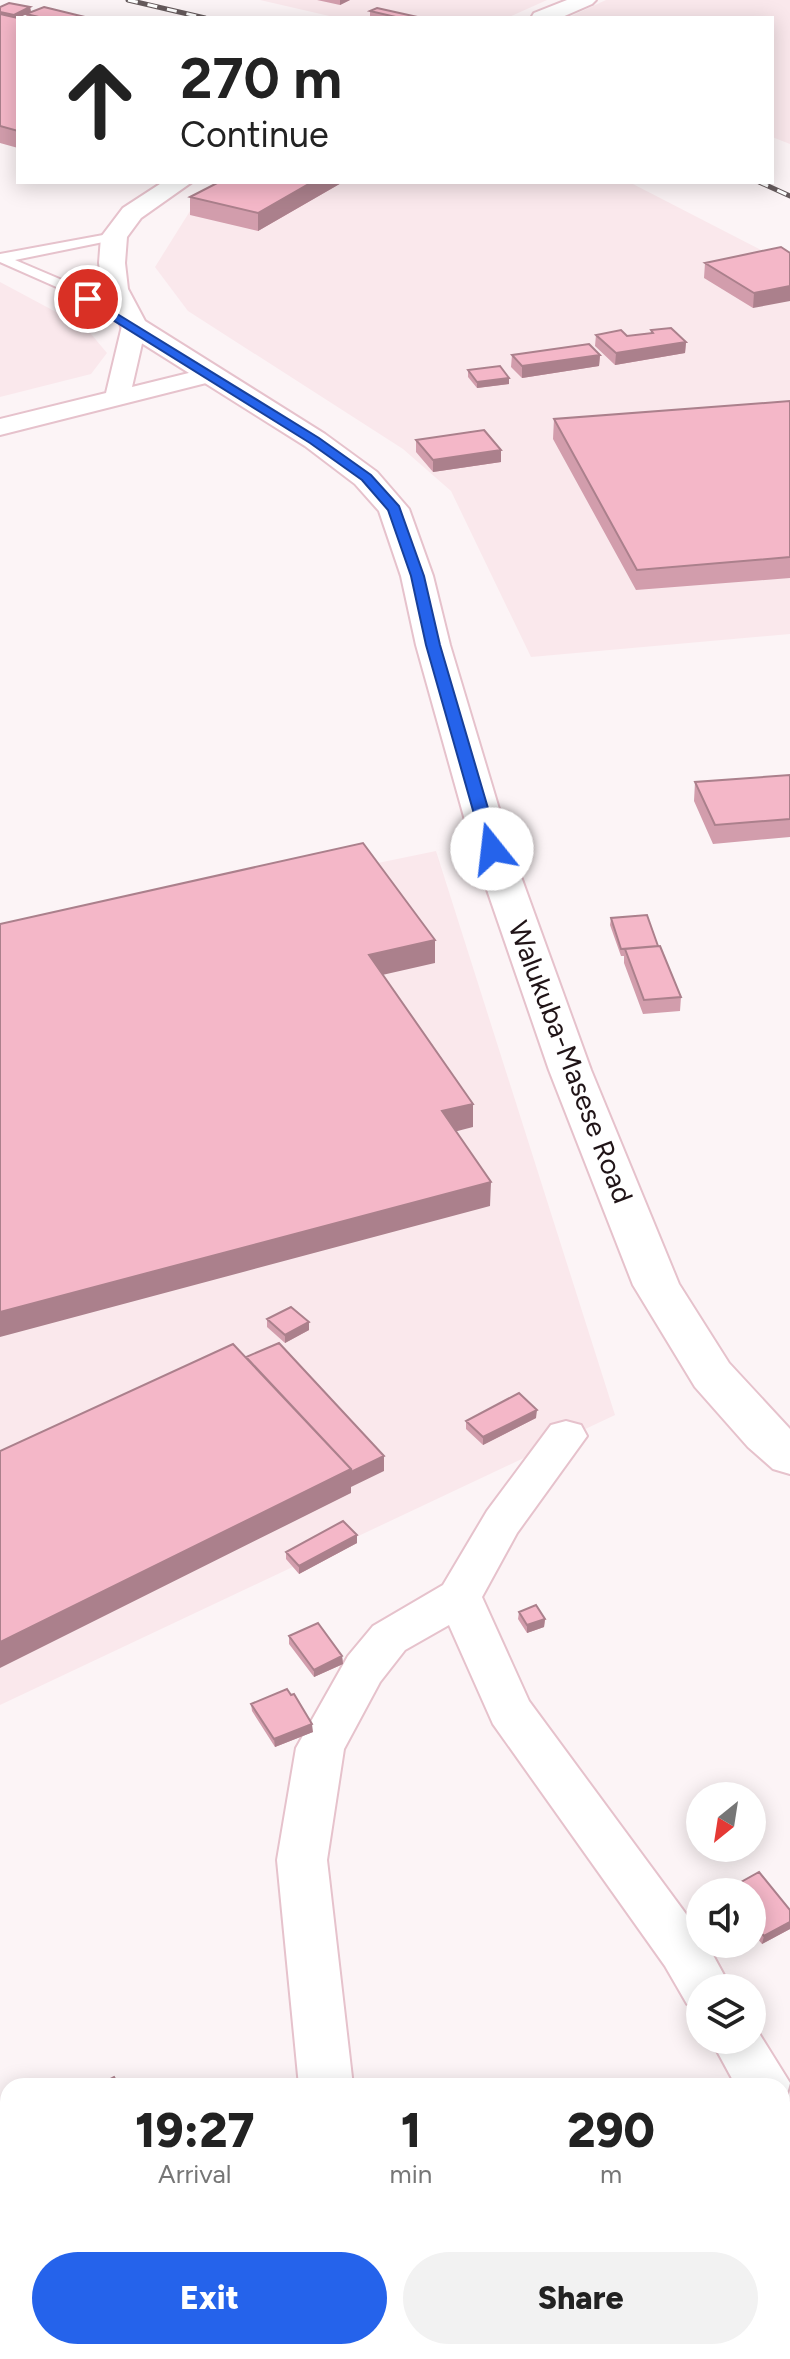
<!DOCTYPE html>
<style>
body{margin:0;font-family:Figtree,sans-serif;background:#f2f2f2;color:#222;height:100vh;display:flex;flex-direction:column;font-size:30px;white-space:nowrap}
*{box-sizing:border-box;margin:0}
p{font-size:26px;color:#767676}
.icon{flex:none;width:44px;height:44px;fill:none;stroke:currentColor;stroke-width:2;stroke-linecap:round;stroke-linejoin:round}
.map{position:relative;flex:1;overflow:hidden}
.drawer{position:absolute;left:0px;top:2078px;width:790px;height:282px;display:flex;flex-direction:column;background:#fff;border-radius:24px 24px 0 0;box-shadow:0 4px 20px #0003}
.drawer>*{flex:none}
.top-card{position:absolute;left:16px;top:16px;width:758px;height:168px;border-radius:0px;box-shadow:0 4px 20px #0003;background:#fff;color:#222;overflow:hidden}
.needle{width:52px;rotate:210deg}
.buttons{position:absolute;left:686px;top:1782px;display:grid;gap:16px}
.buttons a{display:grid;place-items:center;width:80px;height:80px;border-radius:50%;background:#fff;box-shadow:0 4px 20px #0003;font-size:40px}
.pin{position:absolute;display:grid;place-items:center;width:68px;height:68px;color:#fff;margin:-34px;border:4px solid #fff;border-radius:50%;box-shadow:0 2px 8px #0007}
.me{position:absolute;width:88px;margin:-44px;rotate:344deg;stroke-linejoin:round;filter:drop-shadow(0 0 6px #0008)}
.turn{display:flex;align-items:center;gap:28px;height:168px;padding:0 32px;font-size:36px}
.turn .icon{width:104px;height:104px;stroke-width:2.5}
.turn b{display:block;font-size:56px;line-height:68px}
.eta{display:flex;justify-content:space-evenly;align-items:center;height:136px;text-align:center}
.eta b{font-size:48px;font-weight:800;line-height:56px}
.primary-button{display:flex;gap:16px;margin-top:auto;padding:16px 32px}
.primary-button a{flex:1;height:92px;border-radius:48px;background:#2563eb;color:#fff;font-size:32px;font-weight:800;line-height:92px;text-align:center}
.primary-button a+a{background:#f2f2f2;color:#222}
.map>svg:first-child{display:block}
</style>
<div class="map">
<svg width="790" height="2359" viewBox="0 0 790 2359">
<rect width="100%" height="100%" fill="#fcf4f6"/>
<path fill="#fae8ec" d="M260,0H547L507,18H338Z
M606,0H790V144L772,137V18H567Z
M231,182H629L790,265V634L531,657L451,491L403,449L188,311L155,267L195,203Z
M0,282L86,328L107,353L91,374L0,397Z
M436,851L615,1415L0,1705V941Z"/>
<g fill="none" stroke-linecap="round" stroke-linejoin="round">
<g stroke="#e6c2cc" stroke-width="4">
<path id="lane" d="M114,233L118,235V239L15,260L69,283L138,323V329H130L61,289L0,262V254Z"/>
</g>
<g stroke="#e6c2cc" stroke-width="4">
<path id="street" d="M134,319L142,321L146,326L132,387L209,368L218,370L221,375L218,380L0,435V419L106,393L122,326L126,321Z
M566,1421L581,1425L587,1436L517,1533L482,1597L529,1701L700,1933V1944H707L731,1988H700V2009L687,2004L665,1966L493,1724L449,1625L405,1650L380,1682L344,1749L327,1860L353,2086H299L277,1860L296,1748L348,1656L373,1626L443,1585L487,1511L551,1425Z
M752,2022L790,2083L785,2101L790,2103V2179L782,2176V2086H736L711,2040H752Z"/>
</g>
<g stroke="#e6c2cc" stroke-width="4">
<path id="secondary" d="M567,0H596L592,4L560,18H531L534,13Z
M163,182H192L141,218L127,237L125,263L128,289L145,321L325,434L377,472L409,509L433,576L450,645L511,849L591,1070L679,1284L729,1363L790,1429V1474L773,1469L748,1447L695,1387L633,1285L549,1070L473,849L416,645L401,576L379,511L355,484L305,446L124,332L102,289L99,263L101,237L123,208Z"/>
</g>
<use href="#lane" fill="#fff" fill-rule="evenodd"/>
<use href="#street" fill="#fff" fill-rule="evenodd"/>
<use href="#secondary" fill="#fff" fill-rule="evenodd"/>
<g stroke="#655a5c" stroke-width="5">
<path id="rail" d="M128,0L205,18
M759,182L790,196"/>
</g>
<use href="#rail" stroke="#fff" stroke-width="3" stroke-dasharray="10" stroke-linecap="butt"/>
</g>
<path fill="#d29dac" d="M317,0H350L340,5Z
M0,7H30L31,12L89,18H27L26,14L17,18L18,148L0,143Z
M370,11L422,18H378L370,16Z
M219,182H343L258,231L190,215V197Z
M781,247L753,308L704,278L705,263Z
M651,330L686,342L685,353L615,365L595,346L596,335L627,336L651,333Z
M512,355H600L599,366L522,378L511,367Z
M468,370L509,384L477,388L468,377Z
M790,401V578L636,590L553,439L554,419Z
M416,440L501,450V462L433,472L416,452Z
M790,775V837L713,844L694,801L695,782Z
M611,918L658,946L681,997L680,1011L643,1014L624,963V956H621L610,925Z
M267,1319L309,1330L285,1343L267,1327Z
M536,1418L483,1445L466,1429V1421Z
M357,1535V1543L299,1574L286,1559V1552Z
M519,1612L545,1619L544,1627L527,1633L518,1619Z
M289,1636L342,1656L343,1664L314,1677L289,1644Z
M251,1704L313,1732L275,1747L252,1711Z
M759,1872L790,1910V1929L762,1944L752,1932V1892H725V1891Z"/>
<path fill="#ab808c" d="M340,0H350L340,5Z
M30,7L31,12L14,20V15Z
M312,182H343L258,231V213Z
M790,286V301L753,308L754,293Z
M686,342L685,353L615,365L616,353Z
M600,355L599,366L522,378V366Z
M509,378V384L477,388V382Z
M501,450V462L433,472V460Z
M435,940V963L369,978V955Z
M473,1104V1127L442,1135V1111Z
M491,1182L490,1206L0,1337V1312Z
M309,1322V1330L285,1343V1335Z
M537,1410L536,1418L483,1445V1437Z
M384,1456V1471L351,1487V1493L0,1668V1642L351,1469Z
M357,1535V1543L299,1574V1566Z
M545,1619L544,1627L527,1633V1625Z
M342,1656L343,1664L314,1677V1670Z
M312,1724L313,1732L275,1747L274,1739Z
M790,1922V1929L762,1944L764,1936Z"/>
<path fill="#f4b7c8" stroke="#ab808c" stroke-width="2" d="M9,3L30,7L14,15L0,12V7Z
M44,7L89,18H43L26,14Z
M377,8L422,18H400L370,11Z
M0,14L18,18V131L0,126Z
M219,182H312L258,213L190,197Z
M781,247L790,253V286L754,293L705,263Z
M671,328L686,342L616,353L596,335L621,330L627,336L653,333L651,330Z
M589,344L600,355L522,366L512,355Z
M500,366L509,378L477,382L468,370Z
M790,401V557L637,570L554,419Z
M484,430L501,450L433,460L416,440Z
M790,775V819L715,825L695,782Z
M363,843L435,940L369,955L473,1104L442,1111L491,1182L0,1312V924Z
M647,915L658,946L621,949L611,918Z
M660,946L681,997L644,1000L625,949Z
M291,1307L309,1322L285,1335L267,1319Z
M279,1343L384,1456L351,1472V1469L246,1357Z
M233,1344L351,1469L0,1642V1451Z
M519,1393L537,1410L483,1437L466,1421Z
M343,1521L357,1535L299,1566L286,1552Z
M536,1605L545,1619L527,1625L519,1612Z
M318,1623L342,1656L314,1670L289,1636Z
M287,1689L291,1695L294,1694L312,1724L274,1739L251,1704Z
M759,1872L790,1910V1922L764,1936L752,1923V1892H726L725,1891Z
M114,2077L119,2086H97Z"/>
<path fill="#2563eb" stroke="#184099" stroke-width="2" d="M88,296L319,438L371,475L399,506L424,576L440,645L500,849L498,852L492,853L484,849L426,645L411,576L388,510L362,480L310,443L84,302L83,299Z"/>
<g text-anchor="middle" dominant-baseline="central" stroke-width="6" stroke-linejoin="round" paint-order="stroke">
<g font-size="28" fill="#201417" stroke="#fff">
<text transform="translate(571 1062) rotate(69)">Walukuba-Masese Road</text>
</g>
</g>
</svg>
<div class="buttons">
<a><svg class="needle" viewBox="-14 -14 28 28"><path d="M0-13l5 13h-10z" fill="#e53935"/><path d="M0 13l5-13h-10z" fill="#767676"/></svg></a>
<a><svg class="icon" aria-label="sound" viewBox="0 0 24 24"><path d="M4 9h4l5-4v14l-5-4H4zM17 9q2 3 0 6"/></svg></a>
<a><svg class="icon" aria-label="layers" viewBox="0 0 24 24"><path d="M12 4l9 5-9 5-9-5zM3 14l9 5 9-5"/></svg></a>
</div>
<div class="pin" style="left:88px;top:299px;background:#d93025"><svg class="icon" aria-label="arrive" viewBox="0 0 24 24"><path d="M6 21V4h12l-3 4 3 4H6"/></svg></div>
<svg class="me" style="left:492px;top:849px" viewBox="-20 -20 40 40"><circle r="19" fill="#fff"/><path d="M0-13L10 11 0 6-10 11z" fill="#2563eb"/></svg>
<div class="top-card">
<div class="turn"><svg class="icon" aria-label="ahead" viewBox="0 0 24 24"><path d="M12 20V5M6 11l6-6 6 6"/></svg><div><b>270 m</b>Continue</div></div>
</div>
<section class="drawer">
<div class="eta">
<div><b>19:27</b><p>Arrival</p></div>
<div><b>1</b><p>min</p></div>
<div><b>290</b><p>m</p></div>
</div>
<div class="primary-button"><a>Exit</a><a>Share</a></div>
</section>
</div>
